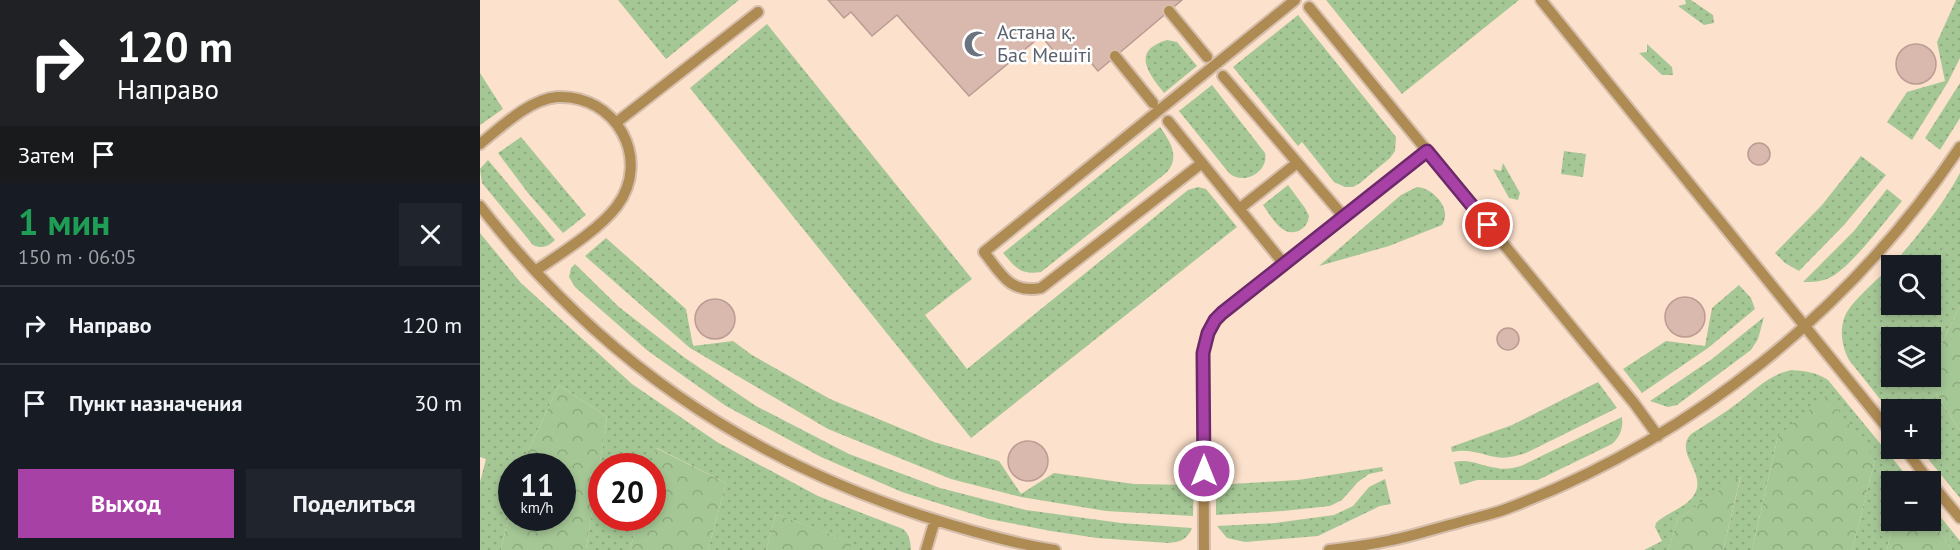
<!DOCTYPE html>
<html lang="ru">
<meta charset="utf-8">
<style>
body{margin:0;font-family:"PT Sans",sans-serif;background:#20242c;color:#f1f3f6;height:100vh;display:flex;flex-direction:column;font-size:22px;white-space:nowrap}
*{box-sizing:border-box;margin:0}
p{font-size:20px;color:#9ea1a6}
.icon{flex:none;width:33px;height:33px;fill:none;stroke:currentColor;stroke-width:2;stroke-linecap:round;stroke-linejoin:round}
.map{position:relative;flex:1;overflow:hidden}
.drawer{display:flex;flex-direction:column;background:#171b24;width:480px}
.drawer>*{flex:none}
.banner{background:#202124;color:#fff;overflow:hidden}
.buttons{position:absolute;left:1401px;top:255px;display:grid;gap:12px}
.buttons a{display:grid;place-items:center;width:60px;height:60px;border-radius:0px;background:#171b24;box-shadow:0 3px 9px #0003;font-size:30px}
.speed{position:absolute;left:18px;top:453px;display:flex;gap:12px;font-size:30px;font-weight:700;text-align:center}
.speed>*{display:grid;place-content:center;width:78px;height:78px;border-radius:50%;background:#171b24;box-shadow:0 3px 9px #0003;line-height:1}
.speed small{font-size:15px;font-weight:400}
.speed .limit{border:9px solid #d22;background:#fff;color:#111}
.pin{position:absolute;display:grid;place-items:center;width:51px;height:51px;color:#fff;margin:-26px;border:3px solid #fff;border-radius:50%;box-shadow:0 2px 6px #0007}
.me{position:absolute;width:66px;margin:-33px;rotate:0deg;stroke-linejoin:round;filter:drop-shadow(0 0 4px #0008)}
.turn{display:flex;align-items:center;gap:21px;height:126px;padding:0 18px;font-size:27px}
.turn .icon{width:78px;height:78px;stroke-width:2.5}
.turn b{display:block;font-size:42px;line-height:51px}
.then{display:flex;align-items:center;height:57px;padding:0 18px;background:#0003;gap:12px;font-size:22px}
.round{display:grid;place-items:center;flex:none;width:63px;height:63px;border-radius:0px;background:#20242c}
.headline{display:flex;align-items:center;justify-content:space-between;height:102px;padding:0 18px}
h1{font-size:36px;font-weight:700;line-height:45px;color:#1e9e55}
.button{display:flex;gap:12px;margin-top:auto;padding:12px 18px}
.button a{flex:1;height:69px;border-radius:0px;background:#a741a5;color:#fff;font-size:24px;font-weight:700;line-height:69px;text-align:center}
.button a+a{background:#20242c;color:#f1f3f6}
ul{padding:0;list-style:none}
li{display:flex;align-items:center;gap:18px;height:78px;padding:0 18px;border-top:2px solid #363941}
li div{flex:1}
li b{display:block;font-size:22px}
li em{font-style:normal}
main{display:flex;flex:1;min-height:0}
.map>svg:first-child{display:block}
</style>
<main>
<section class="drawer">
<div class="banner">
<div class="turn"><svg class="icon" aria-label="right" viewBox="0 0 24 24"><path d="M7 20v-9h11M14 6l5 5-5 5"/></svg><div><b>120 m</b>Направо</div></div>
<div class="then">Затем<svg class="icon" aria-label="arrive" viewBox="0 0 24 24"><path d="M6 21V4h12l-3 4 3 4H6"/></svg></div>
</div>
<div class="headline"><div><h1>1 мин</h1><p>150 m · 06:05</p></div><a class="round"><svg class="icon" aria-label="close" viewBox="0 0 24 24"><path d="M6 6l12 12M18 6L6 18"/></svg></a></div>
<ul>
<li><svg class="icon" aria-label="right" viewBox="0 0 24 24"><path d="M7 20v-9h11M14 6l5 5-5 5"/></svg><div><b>Направо</b></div><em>120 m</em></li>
<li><svg class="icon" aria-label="arrive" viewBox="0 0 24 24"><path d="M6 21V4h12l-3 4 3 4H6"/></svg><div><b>Пункт назначения</b></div><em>30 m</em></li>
</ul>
<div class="button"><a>Выход</a><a>Поделиться</a></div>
</section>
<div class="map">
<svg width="1480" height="550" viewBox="0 0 1480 550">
<defs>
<pattern id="green-dots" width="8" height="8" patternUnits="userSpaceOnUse" patternTransform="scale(1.5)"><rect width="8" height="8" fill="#a5c795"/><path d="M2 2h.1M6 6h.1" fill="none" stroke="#8eab80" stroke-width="1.8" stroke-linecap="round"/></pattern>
<pattern id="forest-crowns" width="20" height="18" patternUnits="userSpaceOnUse" patternTransform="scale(1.5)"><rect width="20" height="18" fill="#a5c795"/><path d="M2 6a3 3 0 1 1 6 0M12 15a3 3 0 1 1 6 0" fill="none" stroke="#8eab80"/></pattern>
</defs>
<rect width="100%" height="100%" fill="#fce1cc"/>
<path fill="url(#green-dots)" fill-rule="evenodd" d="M138,0H259L186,59Z
M846,0H1039L922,94Z
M1205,0H1211L1233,15L1234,23L1224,25L1198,6L1206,4Z
M1476,0H1480V58L1468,82L1432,140L1407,122L1427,92L1465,81L1457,42Z
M818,15L916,137L915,151L910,158L880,183L873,187H865L854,182L822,142L818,146L753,67Z
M287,24L492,279L445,315L487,369L708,190L718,187L726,189L757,227L491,438L210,88Z
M687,40L697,42L717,66L684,93C669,74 650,51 687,40Z
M1167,44L1192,67L1193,75H1182L1159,53L1167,52Z
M0,73L23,109L0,125Z
M1480,83V118L1460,150L1445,138Z
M732,85L785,153C789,172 763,186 749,173L699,111Z
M680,127C690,141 701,158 686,173L561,272C540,275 536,268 523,253Z
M41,137L106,215L83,233L48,193L18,153Z
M1084,151L1106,154L1103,177L1081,174Z
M1381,156L1406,175L1364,225L1319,271L1305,263L1295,253L1342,205Z
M8,160L75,240C68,247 62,249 53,245L2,183L0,169Z
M1023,163L1040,193L1038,200L1029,198L1013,169L1021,171Z
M1480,173V306L1451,365L1450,338H1412V376L1445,377L1480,431V498L1440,449L1450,448V410H1412L1411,413L1369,360C1362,347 1359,330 1365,316C1371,301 1403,275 1415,262C1439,234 1463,205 1480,173ZM1412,266H1450V304H1412Z
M808,185L825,208L829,216C828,223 825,228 818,231C802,238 791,216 783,205Z
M937,187C953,188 973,209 962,225L909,246L839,266L921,195Z
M1407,189L1422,201C1406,220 1371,267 1351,277C1342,282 1332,282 1323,282L1374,231Z
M0,233L41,283L152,384L237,442L338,496L423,529C430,535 430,541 431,550H370L371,542L296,514L286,550H228L246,483L177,448L171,466H122V518H158L150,550H106L127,417L79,385L41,466H32L31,505L21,550H0V482L6,459L0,457Z
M126,238L206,309L213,346L253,341L272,355L350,399L454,442L519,461L541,494L574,473L654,484L714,485L713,516L626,511L541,497L471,479L348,429L210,348L105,256Z
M95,264L139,307L205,358L276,406L369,454L460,488L546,510L641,523L712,528C707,540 700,542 688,543L617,538L571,531L509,519L422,492L341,457L246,406L168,351L95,287L89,277L91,268Z
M1259,285L1271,298L1275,309L1228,348L1162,393L1143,369L1186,341L1225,346L1232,308Z
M1284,317L1278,339L1271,350L1197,405L1188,407L1170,401L1232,359Z
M1311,370C1325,371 1336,372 1348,380L1431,481L1412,482V520L1413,521L1407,550H1372L1395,460L1298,436L1272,550H1243L1261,476L1198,519L1188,550H1164L1182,541L1175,527L1176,523C1187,512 1206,508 1214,495C1228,473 1193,453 1211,434C1227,424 1243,414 1259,402C1276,389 1289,375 1311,370Z
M1118,382L1137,408L1046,453C1036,456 1026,459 1016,457C1000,454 989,448 972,452L971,447L1032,425Z
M1142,417C1143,428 1141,436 1132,444L1058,480H997L980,485L974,462C990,458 1001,466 1017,468C1025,470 1033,468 1041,466Z
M902,467L903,471L889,474L878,482L862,500L850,506L803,511L736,515V485L818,480Z
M905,479L911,504L900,506L838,536L765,542L747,538L737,526L795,523L854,515L873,506L889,487Z
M1451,505L1480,541V550H1472L1459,530L1422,521L1450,520Z"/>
<path fill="url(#forest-crowns)" d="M1480,306V431L1445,377L1450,376L1451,365Z
M79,385L127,417L106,550H21L31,505L32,518H82V466H41Z
M1347,395L1395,460L1372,550H1272L1298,436Z
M176,448L246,483L228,550H150L158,518H172L171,466Z
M1261,475L1243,550H1188L1198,519Z
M296,514L372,542L370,550H286Z
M1413,521H1422L1459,530L1472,550H1407Z"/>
<path fill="#d9b8ae" stroke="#bb9b92" stroke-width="1.5" d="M348,0H702L618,71L601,51L585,64L561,36L489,96L417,15L392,36L371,12L364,18Z
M1416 64a20 20 0 1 1 40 0a20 20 0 1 1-40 0Z
M1268 154a11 11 0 1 1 22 0a11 11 0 1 1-22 0Z
M1185 317a20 20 0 1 1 40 0a20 20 0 1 1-40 0Z
M215 319a20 20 0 1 1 40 0a20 20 0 1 1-40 0Z
M1017 339a11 11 0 1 1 22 0a11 11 0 1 1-22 0Z
M528 461a20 20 0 1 1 40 0a20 20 0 1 1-40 0Z"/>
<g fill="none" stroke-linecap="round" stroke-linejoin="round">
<g stroke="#d6beac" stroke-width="14">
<path id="service" d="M1061,0L1412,434
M829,7L1154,403L1178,436
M689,11L727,57
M635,56L673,103
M743,76L864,217
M688,121L804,264
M137,122L278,12
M0,144C21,127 50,99 77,97C136,94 172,159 137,206C119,230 80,254 55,271
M722,163L561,288C530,294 521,274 504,252L815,0
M0,206C118,358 261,456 443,516C486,530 531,543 575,550
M759,209L817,163
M1424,448L1450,482
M1450,482L1480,518
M446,550L455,520
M724,550L723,353C725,337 731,324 742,313L947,151
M849,550C870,547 891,545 912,540C934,536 956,528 977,523C993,518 1010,515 1026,509C1211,439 1370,311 1480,147"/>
</g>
<use href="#service" stroke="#af8b54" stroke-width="10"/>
</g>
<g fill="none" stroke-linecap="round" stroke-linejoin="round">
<g stroke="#6d2a6b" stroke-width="15">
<path id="route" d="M724,471L723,353L728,333L735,320L742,313L947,151L1008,225"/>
</g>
<use href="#route" stroke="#a741a5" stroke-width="10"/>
</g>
<defs>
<g id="mosque-bare" transform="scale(2.07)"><path d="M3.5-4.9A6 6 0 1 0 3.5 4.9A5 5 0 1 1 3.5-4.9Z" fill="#6b7280" stroke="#fff" stroke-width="2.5" paint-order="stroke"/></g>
</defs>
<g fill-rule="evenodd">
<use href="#mosque-bare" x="497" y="44"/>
</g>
<g text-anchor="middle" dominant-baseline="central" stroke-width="5" stroke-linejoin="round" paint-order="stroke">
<g font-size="20" fill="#5b616d" stroke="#fff" text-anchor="start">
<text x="517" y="32">Астана қ.<tspan x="517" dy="23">Бас Мешіті</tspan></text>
</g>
</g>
</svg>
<div class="buttons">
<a><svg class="icon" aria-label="search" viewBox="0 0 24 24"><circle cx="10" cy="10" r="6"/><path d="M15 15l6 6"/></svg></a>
<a><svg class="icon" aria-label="layers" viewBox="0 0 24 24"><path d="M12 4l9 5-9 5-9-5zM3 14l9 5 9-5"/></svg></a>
<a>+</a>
<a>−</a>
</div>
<div class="speed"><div>11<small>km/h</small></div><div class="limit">20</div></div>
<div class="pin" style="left:1008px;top:225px;background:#d93025"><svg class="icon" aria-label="arrive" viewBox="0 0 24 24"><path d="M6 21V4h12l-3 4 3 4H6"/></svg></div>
<svg class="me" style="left:724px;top:471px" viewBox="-20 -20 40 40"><circle r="17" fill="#a741a5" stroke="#fff" stroke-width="3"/><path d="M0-11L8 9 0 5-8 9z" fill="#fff"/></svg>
</div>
</main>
